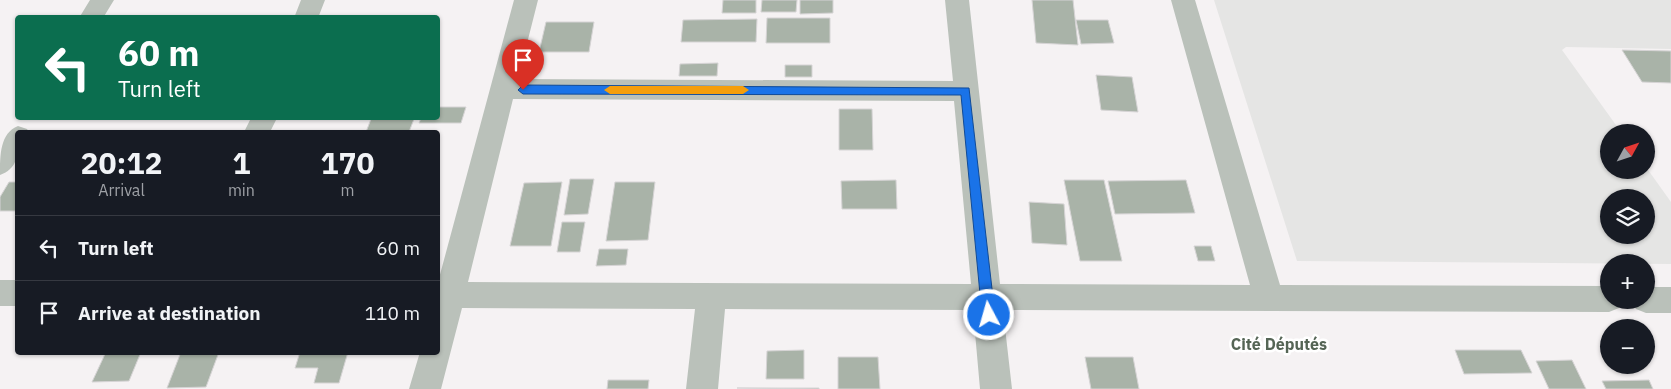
<!DOCTYPE html>
<meta charset="utf-8">
<style>
body{margin:0;font-family:"IBM Plex Sans",sans-serif;background:#20242c;color:#f1f3f6;height:100vh;display:flex;flex-direction:column;font-size:19px;white-space:nowrap}
*{box-sizing:border-box;margin:0}
p{font-size:16px;color:#9ea1a6}
.icon{flex:none;width:28px;height:28px;fill:none;stroke:currentColor;stroke-width:2;stroke-linecap:round;stroke-linejoin:round}
.map{position:relative;flex:1;overflow:hidden}
.side{position:absolute;left:15px;top:130px;width:425px;height:225px;display:flex;flex-direction:column;background:#171b24;border-radius:5px;box-shadow:0 1px 4px #0004}
.side>*{flex:none}
.top-card{position:absolute;left:15px;top:15px;width:425px;height:105px;border-radius:5px;box-shadow:0 1px 4px #0004;background:#0b6e4f;color:#fff;overflow:hidden}
.needle{width:32px;rotate:50deg}
.fabs{position:absolute;left:1600px;top:124px;display:grid;gap:10px}
.fabs a{display:grid;place-items:center;width:55px;height:55px;border-radius:50%;background:#171b24;box-shadow:0 1px 4px #0004;font-size:25px}
.pin{position:absolute;display:grid;place-items:center;width:42px;height:42px;color:#fff;margin:-51px -21px;border-radius:50% 50% 50% 0;rotate:-45deg;box-shadow:0 0 5px #0007}
.pin .icon{rotate:45deg}
.me{position:absolute;width:55px;margin:-28px;rotate:354deg;stroke-linejoin:round;filter:drop-shadow(0 0 4px #0008)}
.turn{display:flex;align-items:center;gap:18px;height:105px;padding:0 20px;font-size:22px}
.turn .icon{width:65px;height:65px;stroke-width:2.5}
.turn b{display:block;font-size:35px;line-height:42px}
.eta{display:flex;justify-content:space-evenly;align-items:center;height:85px;text-align:center}
.eta b{font-size:30px;font-weight:800;line-height:35px}
ul{padding:0;list-style:none}
li{display:flex;align-items:center;gap:15px;height:65px;padding:0 20px;border-top:1px solid #363941}
li div{flex:1}
li b{display:block;font-size:19px}
li em{font-style:normal}
.map>svg:first-child{display:block}
</style>
<div class="map">
<svg width="1671" height="389" viewBox="0 0 1671 389">
<rect width="100%" height="100%" fill="#f5f2f3"/>
<path fill="#e5e5e4" fill-rule="evenodd" d="M1214,0H1671V49L1566,47L1562,50L1621,132H1609V170H1646V167L1671,202V264L1297,261ZM1609,198H1646V235H1609Z"/>
<path fill="#a9b3a8" stroke="#d6d4d5" d="M723,0H756V13H722Z
M762,0H797L796,12H761Z
M800,0H833V13L800,14Z
M1032,0H1073L1078,45L1036,43Z
M767,18H830V43H766Z
M757,19L756,42H681L683,20Z
M1076,20H1108L1114,43L1081,44Z
M546,22H594L589,52H539Z
M1622,50L1671,51V83L1642,82Z
M718,63L717,76H679L680,64Z
M785,65H812V77H785Z
M1096,75L1132,77L1138,112L1101,110Z
M438,107H466L461,123H419L421,118H438Z
M839,109H872L873,150H839Z
M371,119H414L409,132H366Z
M570,179H594L588,214L564,215Z
M896,180L897,209H842L841,181Z
M1064,180H1104L1122,261H1080Z
M1186,180L1195,213L1115,214L1108,181Z
M9,182H18V211H0V197Z
M562,182L551,246H510L524,183Z
M615,182H655L648,240L606,241Z
M1029,202L1064,204L1067,245L1032,243Z
M562,222H585L580,252H557Z
M1194,246H1211L1215,261H1198Z
M599,249H628L626,265L596,266Z
M804,350V379H766L767,351Z
M1455,350H1521L1532,373L1464,374Z
M106,352H141L129,381L92,382Z
M181,352H219L206,387L167,388Z
M300,352H348L339,383H314L318,368H295Z
M838,357H878L880,389H838Z
M1085,357H1133L1139,389H1091Z
M1572,360L1586,389H1549L1536,361Z
M608,380H649L648,389H607Z
M1649,380L1653,389H1606L1602,381Z
M737,388H819V389Z"/>
<g fill="none" stroke-linecap="round" stroke-linejoin="round">
<path fill="#bac1ba" fill-rule="evenodd" d="M90,0H114L103,18H79Z
M301,0H325L318,18H294Z
M514,0H538L518,79L953,81L945,0H969L1000,284L1250,285L1171,0H1195L1280,285L1609,286V300H1623L1619,308L1609,312L1003,310L1012,389H980L973,310L725,309L718,389H686L695,309L462,308L441,389H409L420,352H438V282ZM513,99L954,101L971,284L468,282Z
M251,118H277L270,132H244Z
M18,126L27,129L29,132H18C18,151 20,168 0,175C0,155 0,133 18,126Z
M0,280H18V306H0Z
M1646,287H1671V313H1646L1636,309L1631,300H1646Z"/>
</g>
<path fill="#1a73e8" stroke="#114b97" d="M523,85L969,88L995,315L993,319L989,321L982,315L961,95L523,94L518,90Z"/>
<path fill="#f59e0b" d="M610,86H743L749,90L743,94H610L604,90Z"/>
<g text-anchor="middle" dominant-baseline="central" stroke-width="5" stroke-linejoin="round" paint-order="stroke">
<g font-size="16" font-weight="bold" fill="#556555" stroke="#fff">
<text x="1279" y="344">Cité Députés</text>
</g>
</g>
</svg>
<div class="fabs">
<a><svg class="needle" viewBox="-14 -14 28 28"><path d="M0-13l5 13h-10z" fill="#e53935"/><path d="M0 13l5-13h-10z" fill="#9ea1a6"/></svg></a>
<a><svg class="icon" aria-label="layers" viewBox="0 0 24 24"><path d="M12 4l9 5-9 5-9-5zM3 14l9 5 9-5"/></svg></a>
<a>+</a>
<a>−</a>
</div>
<div class="pin" style="left:523px;top:90px;background:#d93025"><svg class="icon" aria-label="arrive" viewBox="0 0 24 24"><path d="M6 21V4h12l-3 4 3 4H6"/></svg></div>
<svg class="me" style="left:989px;top:315px" viewBox="-20 -20 40 40"><circle r="17" fill="#1a73e8" stroke="#fff" stroke-width="3"/><path d="M0-11L8 9 0 5-8 9z" fill="#fff"/></svg>
<div class="top-card">
<div class="turn"><svg class="icon" aria-label="left" viewBox="0 0 24 24"><path d="M17 20v-9H6M10 6l-5 5 5 5"/></svg><div><b>60 m</b>Turn left</div></div>
</div>
<section class="side">
<div class="eta">
<div><b>20:12</b><p>Arrival</p></div>
<div><b>1</b><p>min</p></div>
<div><b>170</b><p>m</p></div>
</div>
<ul>
<li><svg class="icon" aria-label="left" viewBox="0 0 24 24"><path d="M17 20v-9H6M10 6l-5 5 5 5"/></svg><div><b>Turn left</b></div><em>60 m</em></li>
<li><svg class="icon" aria-label="arrive" viewBox="0 0 24 24"><path d="M6 21V4h12l-3 4 3 4H6"/></svg><div><b>Arrive at destination</b></div><em>110 m</em></li>
</ul>
</section>
</div>
